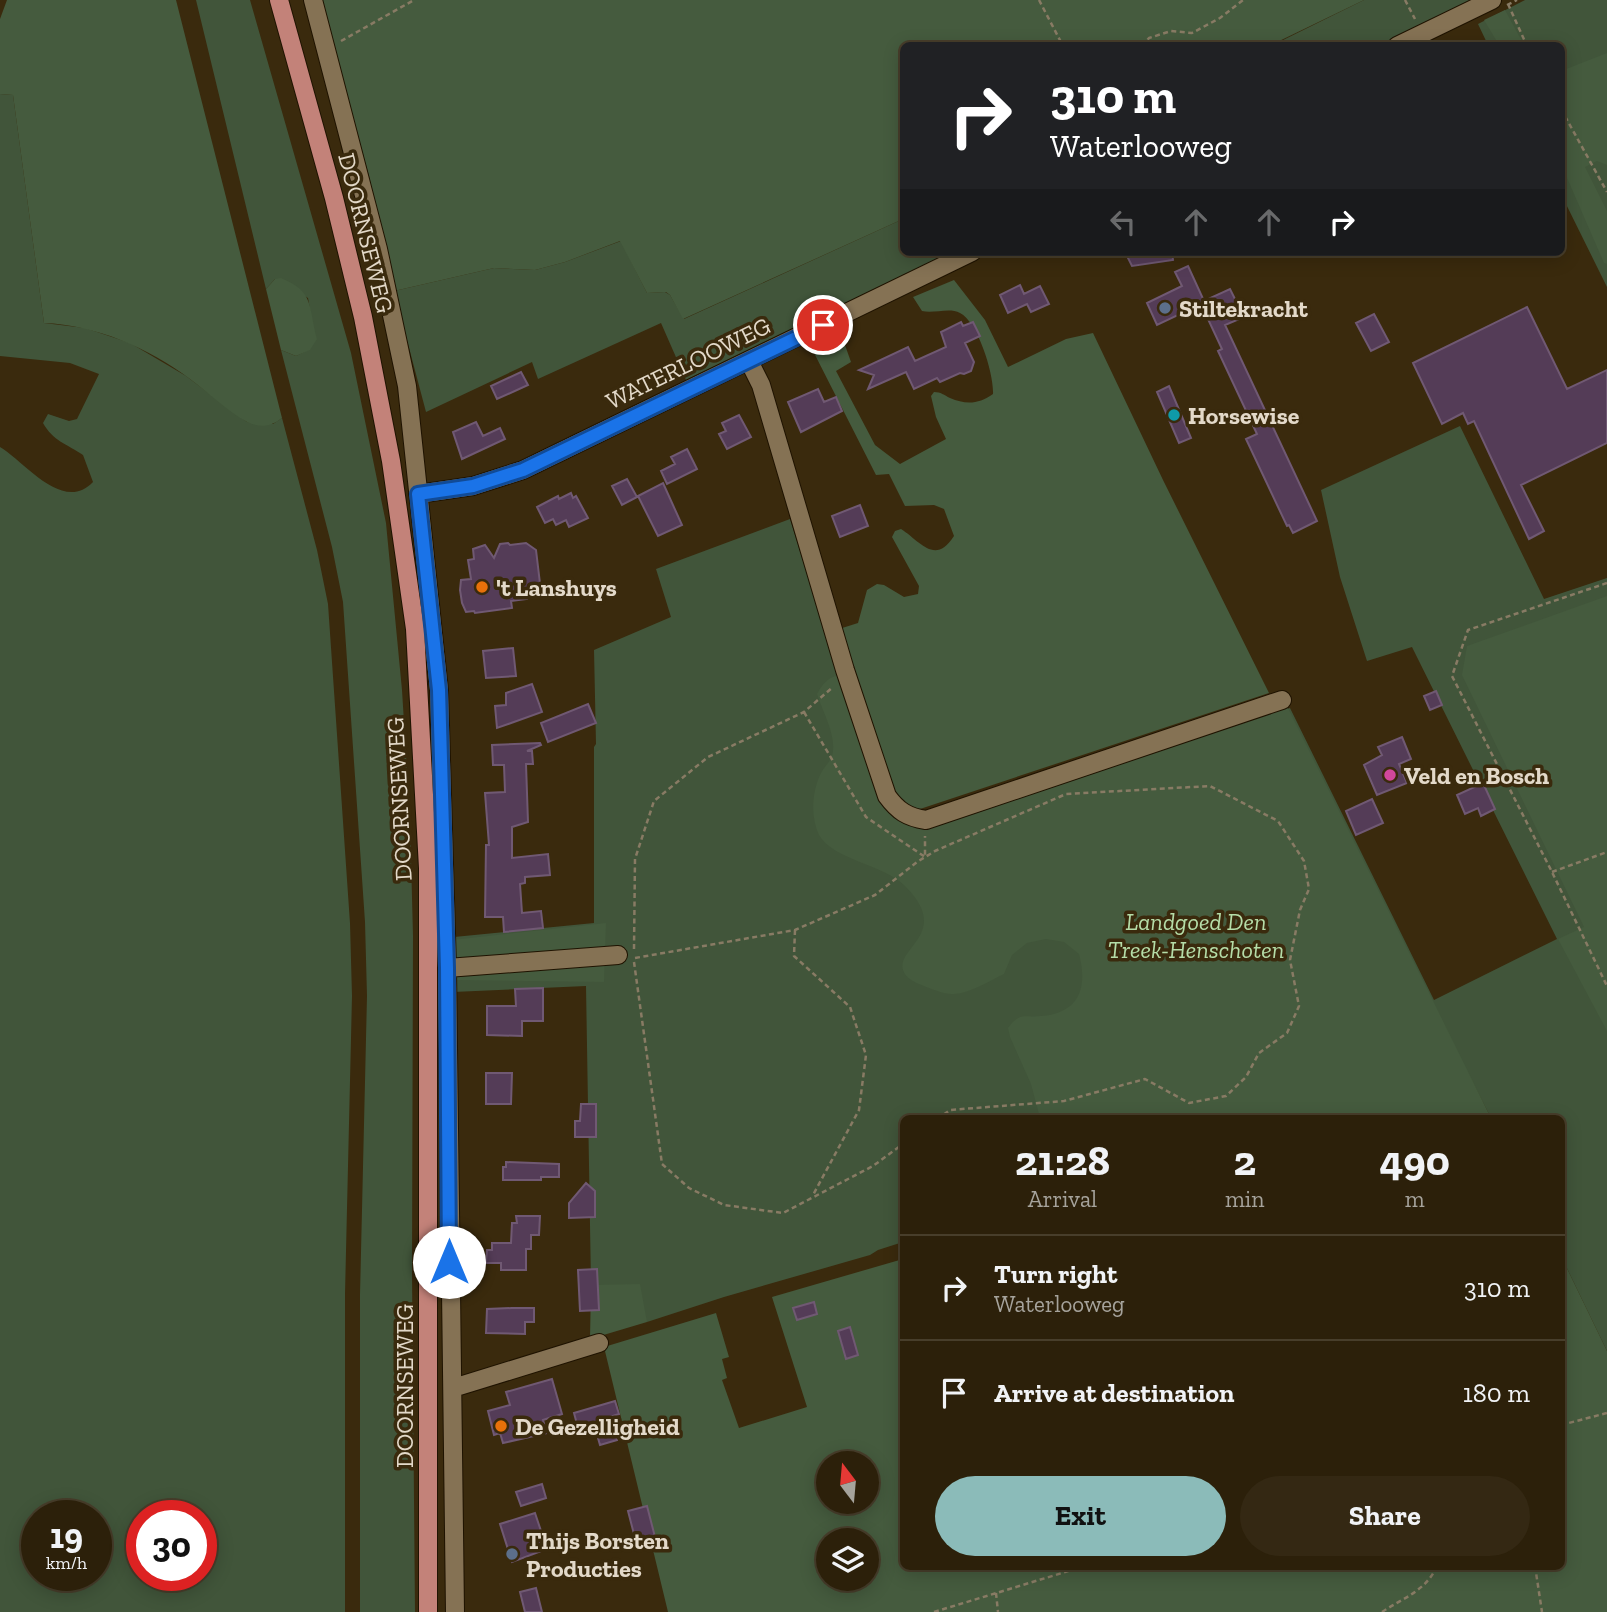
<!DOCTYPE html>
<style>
body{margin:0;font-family:"Zilla Slab",serif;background:#342813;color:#f1f3f6;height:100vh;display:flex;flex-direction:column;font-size:26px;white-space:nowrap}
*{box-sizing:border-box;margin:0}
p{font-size:23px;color:#a6a39c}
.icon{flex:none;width:38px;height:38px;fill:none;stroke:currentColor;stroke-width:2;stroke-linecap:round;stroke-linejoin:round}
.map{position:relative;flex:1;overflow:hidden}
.details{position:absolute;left:900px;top:1115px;width:665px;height:455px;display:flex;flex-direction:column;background:#2c200a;border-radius:10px;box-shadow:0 4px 18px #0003,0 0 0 2px #483e2b}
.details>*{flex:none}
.hud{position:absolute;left:900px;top:42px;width:665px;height:214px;border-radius:10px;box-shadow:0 4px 18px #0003,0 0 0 2px #483e2b;background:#202124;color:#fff;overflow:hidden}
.needle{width:46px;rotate:344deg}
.tools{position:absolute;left:816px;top:1451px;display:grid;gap:14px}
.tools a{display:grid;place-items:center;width:63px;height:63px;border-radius:50%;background:#2c200a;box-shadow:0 4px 18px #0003,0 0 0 2px #483e2b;font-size:35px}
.speed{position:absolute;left:21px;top:1500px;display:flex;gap:14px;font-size:35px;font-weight:700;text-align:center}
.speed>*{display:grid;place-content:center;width:91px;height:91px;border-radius:50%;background:#2c200a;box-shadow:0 4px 18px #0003,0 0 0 2px #483e2b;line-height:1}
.speed small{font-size:18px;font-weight:400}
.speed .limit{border:10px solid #d22;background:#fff;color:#111}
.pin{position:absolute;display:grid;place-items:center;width:60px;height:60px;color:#fff;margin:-30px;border:4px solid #fff;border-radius:50%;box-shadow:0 2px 7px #0007}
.me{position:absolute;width:77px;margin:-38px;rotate:0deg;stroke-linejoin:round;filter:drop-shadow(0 0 5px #0008)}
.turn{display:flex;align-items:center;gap:24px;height:147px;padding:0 35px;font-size:32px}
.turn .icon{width:91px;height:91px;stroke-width:2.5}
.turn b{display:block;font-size:49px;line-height:60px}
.lanes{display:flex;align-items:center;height:66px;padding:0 35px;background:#0003;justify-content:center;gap:35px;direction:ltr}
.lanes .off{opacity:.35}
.eta{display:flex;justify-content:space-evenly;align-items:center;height:119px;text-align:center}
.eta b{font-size:42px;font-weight:800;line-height:49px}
.primary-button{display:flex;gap:14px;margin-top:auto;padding:14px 35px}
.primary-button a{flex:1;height:80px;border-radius:42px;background:#8bbbb9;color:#111;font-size:28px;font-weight:800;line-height:80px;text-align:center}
.primary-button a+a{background:#342813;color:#f1f3f6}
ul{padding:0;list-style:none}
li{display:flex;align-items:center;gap:21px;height:105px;padding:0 35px;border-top:2px solid #483e2b}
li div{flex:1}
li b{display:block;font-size:26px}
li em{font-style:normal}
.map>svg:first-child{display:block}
</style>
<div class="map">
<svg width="1607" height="1612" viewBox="0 0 1607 1612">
<rect width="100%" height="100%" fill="#3a2a0d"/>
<path fill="#41553a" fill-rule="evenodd" d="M196,0H250L351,353L386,523L402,690L410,819L413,936L412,1272L415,1612H360V1295L367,996L365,922L343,602L332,547L281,350L296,356L310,349L311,315L308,298L275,279L266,289Z
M1364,0H1474L1379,45L1271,46Z
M1525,0H1607V287L1561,194V46L1488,45L1478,24Z
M0,94L13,95L44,323L85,328L130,343L186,376L247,422L273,424L282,418L317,550L328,604L350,923L352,996L345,1294V1612H0V447C24,461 63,514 93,482L83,455C67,444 53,441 43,423L48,414L69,421L77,419L99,374L70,363L0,356ZM37,1516H96V1575H37ZM142,1516H201V1575H142Z
M903,219V252H951L686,380L661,323L538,379L532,362L426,412L394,291L494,268L535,270L565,262L621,241L647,293L665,292L670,295L684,319Z
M1460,426L1544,599L1607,578V1351L1561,1256V1118H1491L1468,1073L1316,1118H903V1242L878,1250L870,1255L724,1297L647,1322L591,1285L586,986L453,992L454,937L594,923V747L596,744L594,650L671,617L656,569L790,519L891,846L1290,708L1434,1000L1557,939L1412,647L1367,661L1340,577L1321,490Z"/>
<path fill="#455b3e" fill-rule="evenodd" d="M7,0H176L282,418C271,427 260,428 247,422C227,411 208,392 190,379C149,348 96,325 44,323L13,95L0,94V19Z
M321,0H1364L1271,45L903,46V219L683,319L670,295L666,292L647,293L620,241L565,262L535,270L494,268L394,291L369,176Z
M1505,10L1524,45H1499L1484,20Z
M1607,53V165L1597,161L1585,167L1607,211V264L1604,263L1561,164V71Z
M281,278C315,292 308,306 317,339L310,350L296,356L281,350L266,289L275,279Z
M954,280L985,320L1008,367L1066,339L1093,333L1163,480L1269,693L914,811L903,808L892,790L839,629L858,623L867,590L877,584L884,585L904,597L918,594L919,586L892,537L895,531L901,529C920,541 935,566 954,536L944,509L934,505L905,506L889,474L876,475L810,345L840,331L851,362L836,371L875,445L900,464L946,439L936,417L931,396L934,392C941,392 944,395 950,398C966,405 979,404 993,394C994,374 978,322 960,313C949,307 934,314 922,311L913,297Z
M1607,596V1031L1558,939L1584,927L1462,675L1467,646Z
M840,675L885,808L906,823L1285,702L1491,1118H1040L1031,1084L1010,1037L1008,1028C1021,1011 1024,1018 1041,1016C1079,1013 1088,988 1079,954L1064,942L1046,939L1027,943L1012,955L1004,974C989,981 971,993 954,994C945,995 932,989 924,986C916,983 906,979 903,970C896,947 952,933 905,886C883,864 833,860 819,835C810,816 812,791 821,773C825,765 833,760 833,750C835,733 822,710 817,694C823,683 828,677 840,675Z
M606,923L604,982L452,980V940Z
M1561,1256L1607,1351V1612H668L604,1347L716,1313L729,1357L722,1359L727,1378L722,1380L739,1428L807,1407L772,1297L903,1259V1566H1561ZM828,1463H866V1502H828ZM828,1540H866V1578H828Z
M640,1284L647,1322L590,1339L591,1285Z"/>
<path fill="#543c57" stroke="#705973" stroke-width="2" d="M1125,252H1172L1173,260L1132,266Z
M1188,266L1204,301L1230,289L1244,317L1225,325L1317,521L1293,533L1289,525L1287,526L1246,439L1257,434L1218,351L1222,349L1201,304L1157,325L1147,303L1182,286L1175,272Z
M1020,285L1024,294L1040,286L1049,304L1031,312L1027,304L1008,313L1000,295Z
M1527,307L1567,389L1607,370V443L1521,485L1544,531L1529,539L1474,421L1468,424L1463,413L1442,424L1413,363Z
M1374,314L1389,342L1371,351L1356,323Z
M961,322L963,326L973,322L980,336L965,343L974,362L971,371L964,374L960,373L940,382L937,378L914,389L906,372L868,389L874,375L859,370L908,347L915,361L946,347L941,332Z
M521,372L528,385L497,399L491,386Z
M1169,386L1191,438L1179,443L1157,392Z
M818,389L824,402L836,397L842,411L801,432L788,402Z
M739,415L751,437L727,449L719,434L726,431L722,423Z
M476,422L483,436L500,428L505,439L462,459L453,432Z
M687,449L697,469L667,484L661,471L675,464L671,457Z
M627,479L637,497L622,505L612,486Z
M663,483L682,525L658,536L638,496Z
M571,493L573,498L576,496L588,518L569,527L566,520L556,525L553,519L545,523L537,507L558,496L559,499Z
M860,505L868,526L840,537L832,516Z
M508,543L510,545L526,543L536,550L541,592L526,594L527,599L511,601L512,608L475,613L474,611L466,612L462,603L460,590L461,580L471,579L468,560L474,559L473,549L485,545L494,558L500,544Z
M513,648L516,676L486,678L483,651Z
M532,684L542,712L497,728L495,706L506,705V693Z
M1436,691L1442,705L1430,710L1424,696Z
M588,704L596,723L548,742L541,723Z
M1402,737L1411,759L1399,764L1407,783L1377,795L1364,765L1382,755L1378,747Z
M540,743L541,745L527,751H532L533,764H526L528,822L512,827V858L548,854L550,875L525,877V883L520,884L522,913L541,911L543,928L504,932L503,917H485L486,845H489L485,793L505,792L504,765H493L492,745Z
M1483,783L1495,809L1481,816L1478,808L1465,814L1457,795Z
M1372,799L1383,823L1356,835L1346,811Z
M543,988V1021H522V1036L487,1035V1006H516L515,989Z
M486,1073H512L511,1104H486Z
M581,1104H596V1137H575V1121H580Z
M506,1162L559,1164V1177H541V1180H503V1167H506Z
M586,1183L595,1191V1217L569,1218V1203Z
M516,1216H540L539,1235H531V1249H526V1270H501V1263H486L487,1250H492V1243H511L512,1223H517Z
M597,1269L599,1310L580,1311L578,1270Z
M814,1302L817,1314L797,1320L793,1308Z
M512,1308H534V1322H525V1334L486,1333L487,1309Z
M850,1327L858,1355L846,1359L838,1331Z
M552,1379L562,1414L543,1420L547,1433L503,1443L500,1433L494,1435L488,1411L510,1405L506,1392Z
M615,1401L619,1414L610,1417L617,1440L600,1445L594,1424L578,1428L574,1413Z
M542,1484L546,1498L521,1506L516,1492Z
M647,1506L655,1537L636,1542L628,1511Z
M535,1513L547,1549L512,1562L500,1524Z
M536,1588L542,1612H525L520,1592Z"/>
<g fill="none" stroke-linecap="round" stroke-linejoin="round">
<g stroke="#1f1301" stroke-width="20">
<path id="minor" d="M313,0L378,249L407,386L439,690L447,968L455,1612
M1397,46L1492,0
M749,361L761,385L845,670L887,796C898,811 907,817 926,820L1282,700
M418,494L473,486L523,470L972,252
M447,968L618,955
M453,1388L599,1343"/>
</g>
<g stroke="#1f1301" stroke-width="20">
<path id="major" d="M279,0L334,198L363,317L391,461L415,629L428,868V1612"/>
</g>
<path stroke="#887b64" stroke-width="2.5" stroke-dasharray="5 3.5" stroke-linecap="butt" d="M1039,0L1063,46
M1405,0L1415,19
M1508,4L1527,46
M1507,5L1517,0
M341,41L414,0
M1142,46L1149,38L1171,31L1192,33L1220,18L1243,0
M1561,109L1607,192
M987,257L997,252
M1607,583L1468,630L1452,676L1552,872L1607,986
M804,712L866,817L925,857V836
M1552,872L1607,852
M795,930L794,956L850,1007L866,1055L859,1110L813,1195
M634,949L635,859L654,801L708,757L804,712L833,687
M635,958L795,930L875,895L917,862L935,851L1066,794L1210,786L1278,821L1304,861L1309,889L1300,910L1290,960L1299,1006L1287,1033L1259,1053L1246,1077L1226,1096L1189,1103L1145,1079L1064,1101L950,1110L939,1118
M634,962L662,1164L689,1188L724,1205L783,1213L873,1166L903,1144
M1561,1425L1607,1413
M1535,1566L1542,1612
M996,1593L998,1612
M934,1612L1085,1566
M1382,1612C1403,1598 1426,1591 1437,1566"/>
<use href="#minor" stroke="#857254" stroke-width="18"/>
<use href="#major" stroke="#c38279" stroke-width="18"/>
</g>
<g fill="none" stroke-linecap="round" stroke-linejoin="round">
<g stroke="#114b97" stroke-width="18">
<path id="route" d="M449,1262L447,968L439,690L418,494L473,486L523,470L823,325"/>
</g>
<use href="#route" stroke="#1a73e8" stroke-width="12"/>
</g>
<g fill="#5c6f8a" stroke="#3a2a0d" stroke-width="2.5">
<circle cx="1165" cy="308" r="7"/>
<circle cx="512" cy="1554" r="7"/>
</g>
<circle fill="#0f9aa8" stroke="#3a2a0d" stroke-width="2.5" cx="1174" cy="415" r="7"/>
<g fill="#e8710a" stroke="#3a2a0d" stroke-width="2.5">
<circle cx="482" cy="587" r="7"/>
<circle cx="501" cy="1426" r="7"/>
</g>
<circle fill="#d1479c" stroke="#3a2a0d" stroke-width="2.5" cx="1390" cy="775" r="7"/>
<g text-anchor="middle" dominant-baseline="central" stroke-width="7" stroke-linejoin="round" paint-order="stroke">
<g font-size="24" fill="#e3d9c9" stroke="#3a2a0d">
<text transform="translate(366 233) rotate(76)">DOORNSEWEG</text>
<text transform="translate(688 363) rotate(-26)">WATERLOOWEG</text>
<text transform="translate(399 799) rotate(-93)">DOORNSEWEG</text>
<text transform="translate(404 1386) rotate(-90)">DOORNSEWEG</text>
</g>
<g font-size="24" font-weight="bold" fill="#e3d9c9" stroke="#3a2a0d" text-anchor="start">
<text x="1179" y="308">Stiltekracht</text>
<text x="1188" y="415">Horsewise</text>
<text x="496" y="587">'t Lanshuys</text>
<text x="1404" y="775">Veld en Bosch</text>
<text x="515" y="1426">De Gezelligheid</text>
<text x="526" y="1540">Thijs Borsten<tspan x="526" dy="28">Producties</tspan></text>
</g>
<g font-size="24" font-style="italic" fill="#b5dda8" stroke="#3a2a0d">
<text x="1196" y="921">Landgoed Den<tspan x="1196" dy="28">Treek-Henschoten</tspan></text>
</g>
</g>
</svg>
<div class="tools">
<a><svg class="needle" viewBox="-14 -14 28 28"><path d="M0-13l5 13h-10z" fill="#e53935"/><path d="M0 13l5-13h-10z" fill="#a6a39c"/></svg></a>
<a><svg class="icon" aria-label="layers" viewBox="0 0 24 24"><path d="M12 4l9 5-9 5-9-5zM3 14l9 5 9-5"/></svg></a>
</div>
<div class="speed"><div>19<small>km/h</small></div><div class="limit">30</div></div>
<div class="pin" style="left:823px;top:325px;background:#d93025"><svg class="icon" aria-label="arrive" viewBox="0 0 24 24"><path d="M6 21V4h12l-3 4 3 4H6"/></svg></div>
<svg class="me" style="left:449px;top:1262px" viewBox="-20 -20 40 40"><circle r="19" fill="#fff"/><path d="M0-13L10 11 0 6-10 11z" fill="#1a73e8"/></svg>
<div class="hud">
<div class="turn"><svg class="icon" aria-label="right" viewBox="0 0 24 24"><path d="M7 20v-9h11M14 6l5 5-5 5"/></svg><div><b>310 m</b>Waterlooweg</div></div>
<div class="lanes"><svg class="icon off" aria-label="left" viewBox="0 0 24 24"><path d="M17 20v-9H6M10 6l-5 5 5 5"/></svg><svg class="icon off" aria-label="ahead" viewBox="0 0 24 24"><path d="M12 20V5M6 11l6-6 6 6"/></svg><svg class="icon off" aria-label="ahead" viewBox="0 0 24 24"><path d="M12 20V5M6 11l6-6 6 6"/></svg><svg class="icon" aria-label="right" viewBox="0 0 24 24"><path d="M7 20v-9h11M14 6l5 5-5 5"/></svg></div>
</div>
<section class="details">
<div class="eta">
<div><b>21:28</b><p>Arrival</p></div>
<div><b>2</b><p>min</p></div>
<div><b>490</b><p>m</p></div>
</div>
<ul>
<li><svg class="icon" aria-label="right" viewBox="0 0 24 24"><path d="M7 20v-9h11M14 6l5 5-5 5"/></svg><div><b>Turn right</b><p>Waterlooweg</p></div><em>310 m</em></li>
<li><svg class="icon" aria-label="arrive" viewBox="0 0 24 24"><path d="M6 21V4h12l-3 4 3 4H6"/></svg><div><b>Arrive at destination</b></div><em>180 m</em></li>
</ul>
<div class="primary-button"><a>Exit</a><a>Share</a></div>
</section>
</div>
